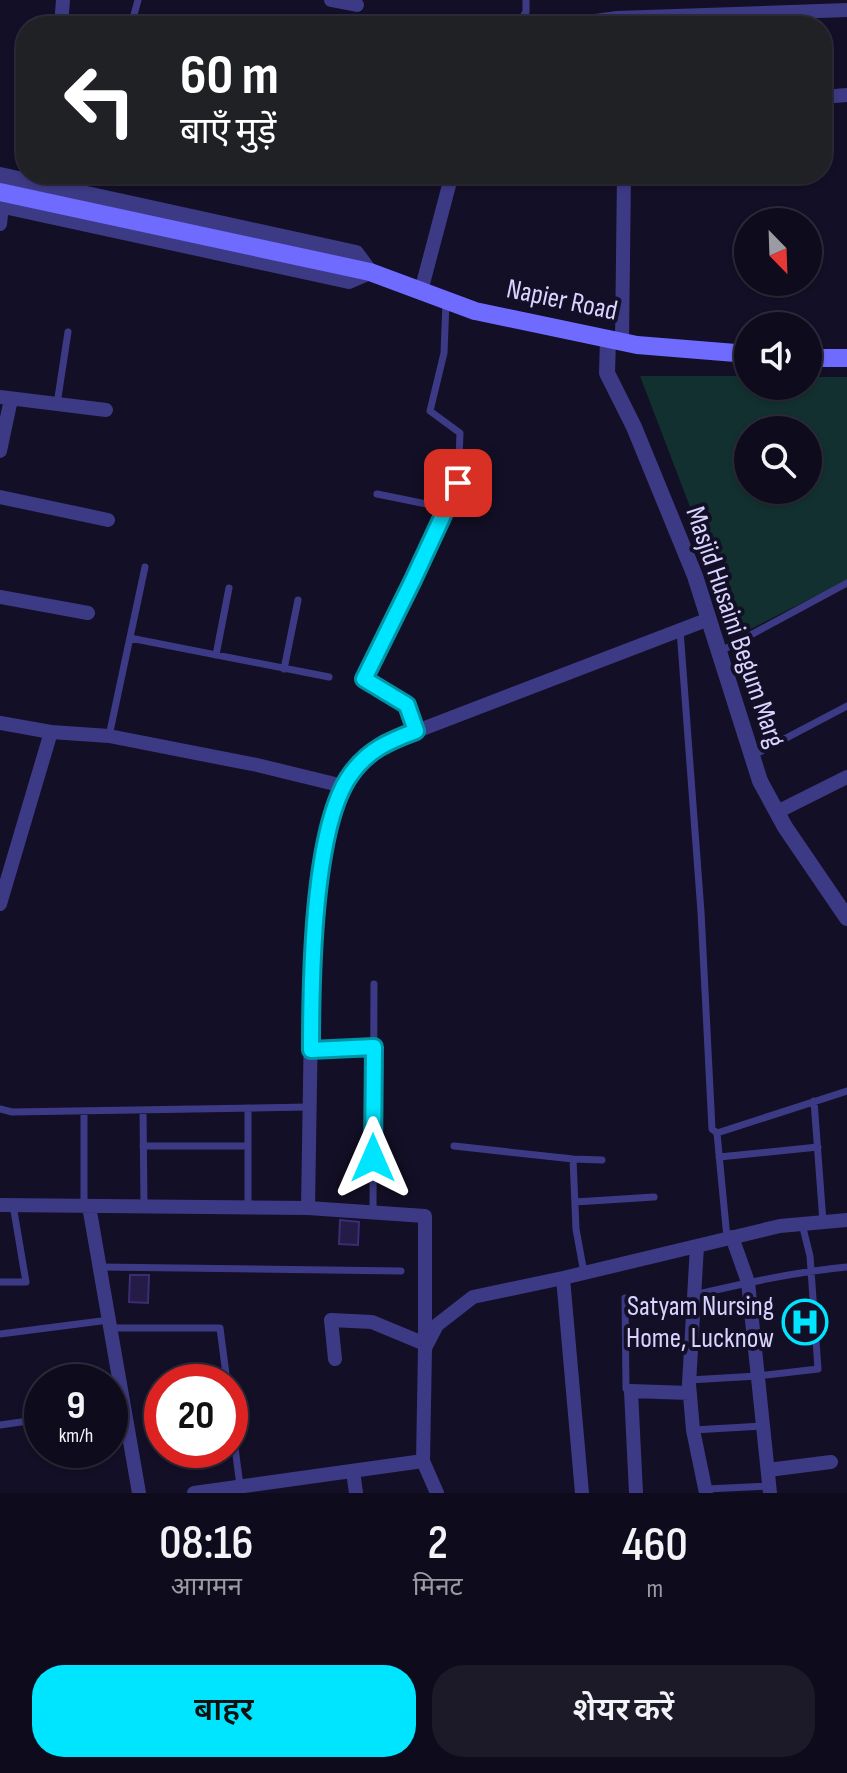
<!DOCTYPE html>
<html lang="hi">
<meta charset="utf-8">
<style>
body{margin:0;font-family:"Sofia Sans Condensed","Noto Sans Devanagari",sans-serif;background:#1c1929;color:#f1f3f6;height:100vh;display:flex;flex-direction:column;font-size:30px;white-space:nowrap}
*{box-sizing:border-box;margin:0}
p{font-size:26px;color:#9b9ba3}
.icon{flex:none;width:44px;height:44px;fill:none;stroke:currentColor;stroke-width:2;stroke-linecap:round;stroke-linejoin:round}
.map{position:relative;height:1493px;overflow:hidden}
.panel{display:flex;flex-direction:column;background:#0e0b1c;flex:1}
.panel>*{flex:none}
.guide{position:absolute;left:16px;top:16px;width:816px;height:168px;border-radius:32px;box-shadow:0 2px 6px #0004,0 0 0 2px #2e2b3b;background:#202124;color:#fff;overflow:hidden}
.needle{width:52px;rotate:157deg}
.buttons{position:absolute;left:734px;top:208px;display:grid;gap:16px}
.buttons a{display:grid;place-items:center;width:88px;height:88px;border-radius:50%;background:#0e0b1c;box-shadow:0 2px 6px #0004,0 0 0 2px #2e2b3b;font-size:40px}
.speed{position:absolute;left:24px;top:1364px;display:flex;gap:16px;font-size:40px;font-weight:700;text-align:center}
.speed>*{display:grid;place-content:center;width:104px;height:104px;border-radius:50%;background:#0e0b1c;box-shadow:0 2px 6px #0004,0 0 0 2px #2e2b3b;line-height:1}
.speed small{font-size:20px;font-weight:400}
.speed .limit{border:12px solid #d22;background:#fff;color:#111}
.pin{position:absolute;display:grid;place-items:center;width:68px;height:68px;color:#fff;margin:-34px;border-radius:16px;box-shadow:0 4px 12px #0006}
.me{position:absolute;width:88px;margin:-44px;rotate:0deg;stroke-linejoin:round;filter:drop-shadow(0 0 6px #0008)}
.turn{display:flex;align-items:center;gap:28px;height:168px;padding:0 32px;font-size:36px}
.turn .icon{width:104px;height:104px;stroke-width:2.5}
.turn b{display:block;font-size:56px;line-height:68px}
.eta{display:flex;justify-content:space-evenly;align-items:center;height:136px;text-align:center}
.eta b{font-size:48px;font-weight:600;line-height:56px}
.button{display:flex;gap:16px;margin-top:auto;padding:16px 32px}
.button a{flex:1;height:92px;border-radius:32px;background:#00e5ff;color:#111;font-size:32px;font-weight:600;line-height:92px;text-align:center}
.button a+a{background:#1c1929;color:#f1f3f6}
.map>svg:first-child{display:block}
</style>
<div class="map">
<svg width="847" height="1493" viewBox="0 0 847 1493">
<rect width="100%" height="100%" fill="#130f26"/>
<path fill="#12302f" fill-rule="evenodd" d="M640,376H748V386H808V377H847V580L739,635ZM748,430H808V490H748Z"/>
<path fill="#241b47" stroke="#3b2d73" stroke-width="2" d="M340,1220L359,1222L358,1245L339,1244Z
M130,1275H149L148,1303L129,1302Z"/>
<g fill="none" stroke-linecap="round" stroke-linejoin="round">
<path stroke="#3d3a85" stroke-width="7" d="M131,26L138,0
M517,26L526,12V0
M57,404L68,332
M377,494L446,508
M680,630L701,912L712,1129L717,1133L727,1238
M130,638L329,677
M721,651L847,583
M216,655L229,588
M284,669L298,600
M416,731L407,705L364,679L413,580L458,483L460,433L430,411L444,353L446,302
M109,736L145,567
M754,755L847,706
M814,1101L823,1222
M248,1108V1207
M0,1109L12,1112L309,1107
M143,1110L144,1206
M717,1133L847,1091
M143,1146H248
M454,1146L573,1159L602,1160
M719,1157L818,1147
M573,1159L576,1229L584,1273
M575,1202L654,1197
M84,1206V1111
M373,1212L374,984
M100,1267L401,1271
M0,1282H26L13,1205
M694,1295C745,1283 795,1272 847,1267
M625,1298L626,1389L631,1391
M110,1328H220L227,1382
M0,1334L109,1320
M689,1380L758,1376L818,1369L810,1256L802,1224
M230,1409L240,1486
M0,1425L42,1419
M693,1430L763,1426
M706,1489L769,1486"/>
<path stroke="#3d3a85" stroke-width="14" d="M331,0L357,5
M61,26L63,0
M559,26L617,18L847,10
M822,97L847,95
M0,224L2,206
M421,291L452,174
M622,342L624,174
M0,397L106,410
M0,451L11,399
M0,497L108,520
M0,597L88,613
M0,723L51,732L109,736L257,765L343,786
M777,812L847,777
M0,904L51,732
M311,1050L374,1047
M0,1205L308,1208L425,1216V1343
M89,1206L139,1493
M308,1208L312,960L325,844L343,786L353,771L378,746L709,619
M732,1237L748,1282L770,1493
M697,1246L689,1384L693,1430L706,1493
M563,1278L582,1493
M335,1359L331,1320L372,1322L425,1344
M768,1470L831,1462
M353,1471L356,1493
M194,1493L423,1461
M437,1493L423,1461L425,1348L437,1325L473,1297L563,1278L780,1226L847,1220
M636,1493L631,1391L690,1393"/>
<path stroke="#3d3a85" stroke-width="16" d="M0,175L356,253L370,272L349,281L0,205
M608,339L607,373L634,427L695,576L760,781L785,827L847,918"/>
<path stroke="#6f6bff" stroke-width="18" d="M0,192L370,272L475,311L637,345L748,354
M808,358H847"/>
</g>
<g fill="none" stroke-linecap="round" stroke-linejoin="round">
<g stroke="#0095a6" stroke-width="20">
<path id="route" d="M373,1158L374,1047L311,1050C311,983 312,827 351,774C368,750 389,741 416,731L407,705L364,679L413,580L458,483"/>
</g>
<use href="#route" stroke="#00e5ff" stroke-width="14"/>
</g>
<defs>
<g id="hospital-ring" transform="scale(2.3)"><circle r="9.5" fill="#130f26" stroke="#00e5ff" stroke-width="1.5"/><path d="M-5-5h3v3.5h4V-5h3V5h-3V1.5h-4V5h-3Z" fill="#00e5ff"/></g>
</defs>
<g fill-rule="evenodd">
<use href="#hospital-ring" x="805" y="1322"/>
</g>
<g text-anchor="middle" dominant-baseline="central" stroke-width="8" stroke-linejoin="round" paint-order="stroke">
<g font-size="28" fill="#d9d4ff" stroke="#130f26">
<text transform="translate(562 300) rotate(12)">Napier Road</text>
<text transform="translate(735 627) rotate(71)">Masjid Husaini Begum Marg</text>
</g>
<g font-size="28" fill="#d9d4ff" stroke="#130f26" text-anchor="end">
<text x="774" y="1306">Satyam Nursing<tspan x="774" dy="32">Home, Lucknow</tspan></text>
</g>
</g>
</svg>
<div class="buttons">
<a><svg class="needle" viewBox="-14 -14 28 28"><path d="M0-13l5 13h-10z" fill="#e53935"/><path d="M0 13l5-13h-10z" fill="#9b9ba3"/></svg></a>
<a><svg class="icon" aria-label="sound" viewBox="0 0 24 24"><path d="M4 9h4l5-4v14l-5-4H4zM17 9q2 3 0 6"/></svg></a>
<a><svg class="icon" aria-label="search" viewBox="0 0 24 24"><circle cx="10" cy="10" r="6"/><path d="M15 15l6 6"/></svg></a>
</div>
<div class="speed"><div>9<small>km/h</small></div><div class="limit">20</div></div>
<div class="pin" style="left:458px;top:483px;background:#d93025"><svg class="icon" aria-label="arrive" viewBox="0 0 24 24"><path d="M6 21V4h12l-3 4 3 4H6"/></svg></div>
<svg class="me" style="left:373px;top:1158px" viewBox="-20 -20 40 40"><path d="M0-17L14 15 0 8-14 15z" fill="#00e5ff" stroke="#fff" stroke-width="4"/></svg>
<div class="guide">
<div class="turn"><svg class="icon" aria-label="left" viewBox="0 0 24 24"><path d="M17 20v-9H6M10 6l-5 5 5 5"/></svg><div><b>60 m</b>बाएँ मुड़ें</div></div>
</div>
</div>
<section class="panel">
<div class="eta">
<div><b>08:16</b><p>आगमन</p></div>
<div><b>2</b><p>मिनट</p></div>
<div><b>460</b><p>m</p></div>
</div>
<div class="button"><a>बाहर</a><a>शेयर करें</a></div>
</section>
